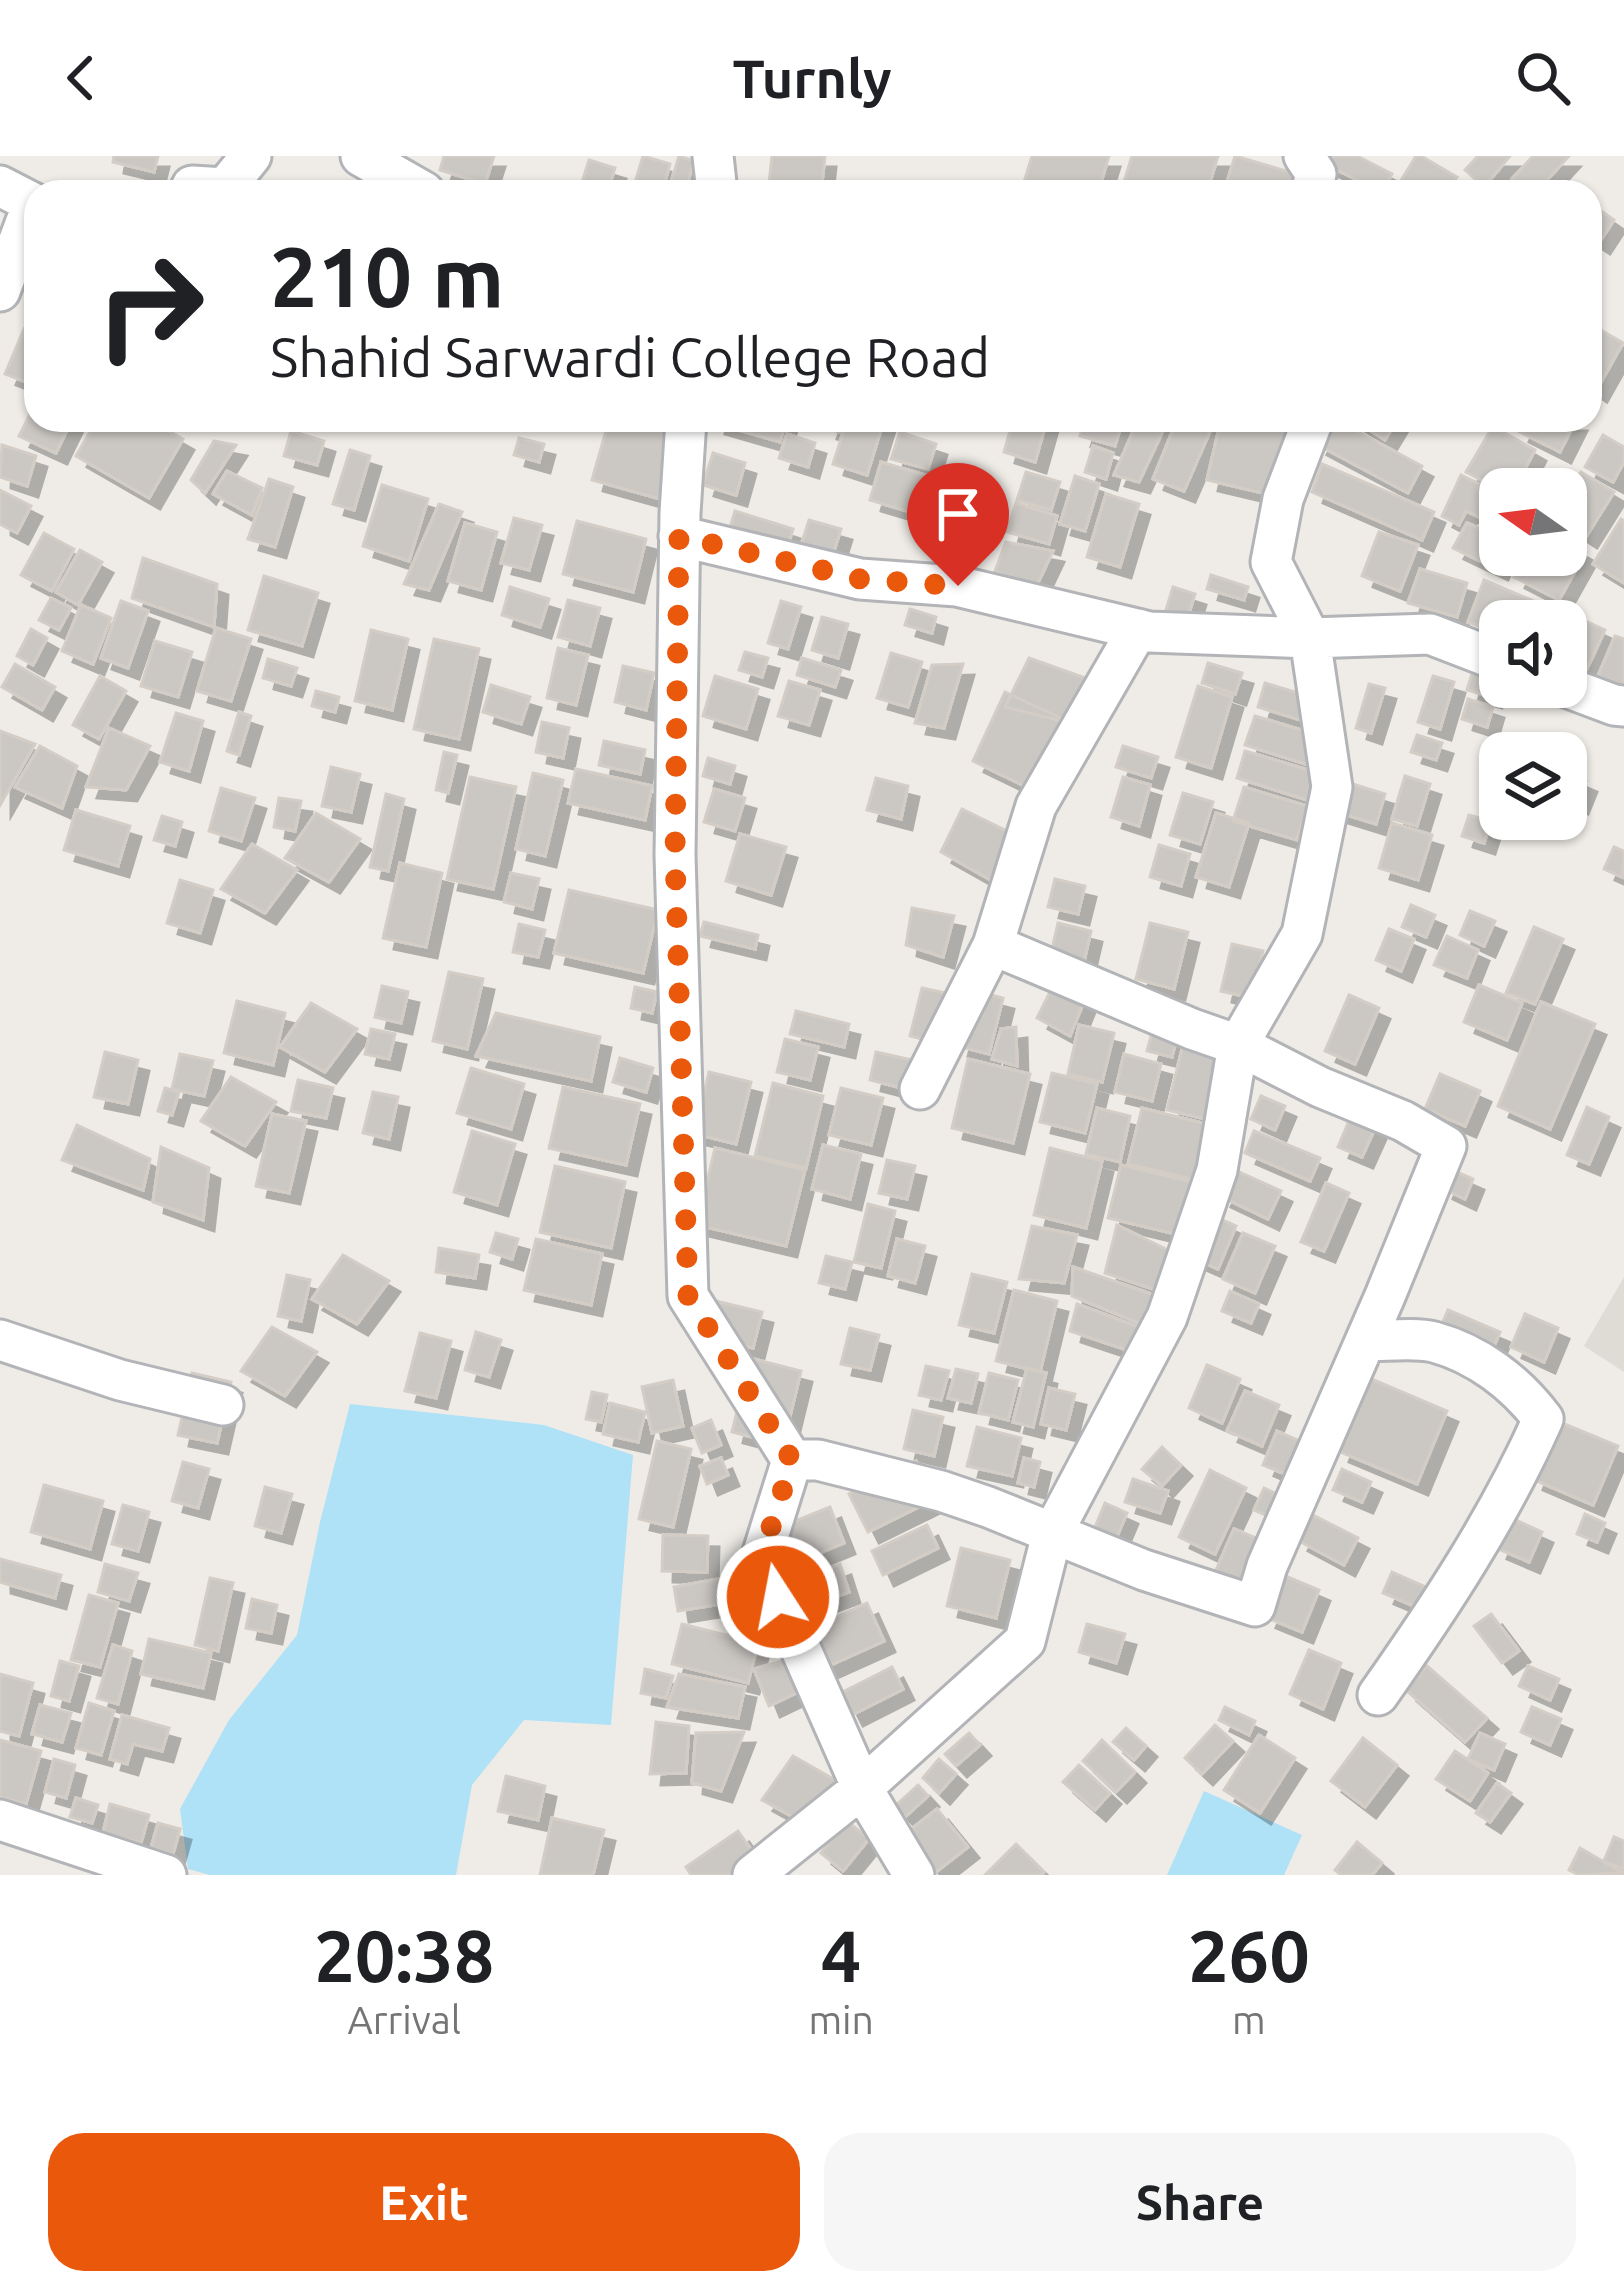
<!DOCTYPE html>
<style>
body{margin:0;font-family:Ubuntu,sans-serif;background:#f6f6f6;color:#202124;height:100vh;display:flex;flex-direction:column;font-size:45px;white-space:nowrap}
*{box-sizing:border-box;margin:0}
p{font-size:39px;color:#757577}
.icon{flex:none;width:66px;height:66px;fill:none;stroke:currentColor;stroke-width:2;stroke-linecap:round;stroke-linejoin:round}
.map{position:relative;height:1719px;overflow:hidden}
.details{display:flex;flex-direction:column;background:#fff;flex:1}
.details>*{flex:none}
.top-card{position:absolute;left:24px;top:24px;width:1578px;height:252px;border-radius:36px;box-shadow:0 3px 9px #0004;background:#fff;color:#202124;overflow:hidden}
.needle{width:78px;rotate:284deg}
.buttons{position:absolute;left:1479px;top:312px;display:grid;gap:24px}
.buttons a{display:grid;place-items:center;width:108px;height:108px;border-radius:24px;background:#fff;box-shadow:0 3px 9px #0004;font-size:60px}
.pin{position:absolute;display:grid;place-items:center;width:102px;height:102px;color:#fff;margin:-123px -51px;border-radius:50% 50% 50% 0;rotate:-45deg;box-shadow:0 0 12px #0007}
.pin .icon{rotate:45deg}
.me{position:absolute;width:132px;margin:-66px;rotate:349deg;stroke-linejoin:round;filter:drop-shadow(0 0 9px #0008)}
.turn{display:flex;align-items:center;gap:42px;height:252px;padding:0 48px;font-size:54px}
.turn .icon{width:156px;height:156px;stroke-width:2.5}
.turn b{display:block;font-size:84px;line-height:102px}
.eta{display:flex;justify-content:space-evenly;align-items:center;height:204px;text-align:center}
.eta b{font-size:72px;font-weight:700;line-height:84px}
.action{display:flex;gap:24px;margin-top:auto;padding:24px 48px}
.action a{flex:1;height:138px;border-radius:36px;background:#ea580c;color:#fff;font-size:48px;font-weight:700;line-height:138px;text-align:center}
.action a+a{background:#f6f6f6;color:#202124}
header{display:flex;justify-content:space-between;align-items:center;height:156px;padding:0 48px;background:#fff;font-size:54px;font-weight:700}
.map>svg:first-child{display:block}
</style>
<header><svg class="icon" aria-label="back" viewBox="0 0 24 24"><path d="M15 5l-7 7 7 7"/></svg>Turnly<svg class="icon" aria-label="search" viewBox="0 0 24 24"><circle cx="10" cy="10" r="6"/><path d="M15 15l6 6"/></svg></header>
<div class="map">
<svg width="1624" height="1719" viewBox="0 0 1624 1719">
<defs>
<filter id="shadow"><feDropShadow dx="11" dy="11" stdDeviation="0" flood-color="#0004"/></filter>
</defs>
<rect width="100%" height="100%" fill="#efece7"/>
<path fill="#dfdbd5" d="M1624,1121V1216L1584,1190Z"/>
<path fill="#afe1f7" d="M350,1248L544,1269L633,1299L611,1569L524,1564L472,1629L456,1719H210L188,1713L180,1653L229,1564L297,1479L320,1366Z
M1204,1635L1302,1679L1284,1719H1167Z"/>
<path fill="#cbc7c3" stroke="#d3cdc6" stroke-width="3" filter="url(#shadow)" d="M114,0H158L154,16L113,6Z
M444,0H494L485,28L440,14Z
M643,0L670,8L662,36L633,33Z
M679,0L694,5L685,36H668Z
M772,0H825L821,36H768Z
M1032,0H1109L1098,36H1021Z
M1132,0H1218L1207,36H1157L1124,26Z
M1235,0L1300,19L1295,36H1224Z
M1357,0L1392,18L1382,36L1310,1Z
M1416,0H1421L1457,21L1448,36H1394Z
M1478,0H1510L1484,31L1465,14Z
M1533,0H1569L1536,36H1526L1512,23Z
M589,4L615,12L608,34L582,26Z
M1597,52L1614,64L1599,87L1590,81V62Z
M1592,169L1623,187L1596,235L1590,231Z
M24,173L36,178L34,229L5,218Z
M36,246V264H72L56,297L19,280Z
M97,264H149L183,283L149,342L76,300Z
M609,264H651L680,272L660,343L592,324Z
M715,264H786L780,286L714,267Z
M829,264H884L867,319L833,308L843,277L826,272Z
M1013,264H1047L1035,306L1004,296Z
M1085,264H1123L1115,290L1080,280Z
M1138,264H1168L1139,326L1114,319Z
M1177,264H1215L1184,335L1153,323Z
M1221,264H1293L1275,340L1207,324Z
M1329,264H1336L1422,310L1408,337L1316,288Z
M1354,264H1397L1385,284Z
M1523,264H1576L1560,296L1518,275Z
M1493,270L1535,294L1514,333L1500,334L1466,316Z
M291,275L324,285L317,309L284,300Z
M900,276L936,288L928,313L891,303Z
M787,278L815,287L808,311L779,302Z
M1603,279L1624,291V306L1613,326L1585,311Z
M519,282L544,288L539,306L514,299Z
M214,285L236,289L205,337L191,324Z
M2,289L36,300L27,330L0,321Z
M1093,290L1113,297L1106,323L1085,316Z
M350,294L370,300L354,354L333,348Z
M713,297L745,307L736,339L703,329Z
M881,306L925,319L913,357L870,344Z
M1322,308L1434,356L1422,384L1312,336Z
M227,315L262,332L252,359L213,338Z
M1026,316L1060,326L1051,354L1017,344Z
M1581,316L1614,336L1586,381L1566,368V341Z
M1461,319L1500,338V371L1466,355L1459,369L1442,360Z
M1075,320L1099,328L1085,375L1060,368Z
M269,323L293,331L275,391L248,383Z
M382,329L428,343L409,405L363,390Z
M0,334L31,350L17,377L0,368Z
M1106,338L1139,348L1120,411L1087,401Z
M1016,347L1057,360L1049,388L1007,376Z
M439,348L462,356L429,434L404,428Z
M735,355L793,373L784,402L726,385Z
M514,362L542,369L529,414L501,407Z
M1621,363L1624,365V427L1593,408Z
M809,364L841,373L828,414L796,405Z
M577,365L646,383L633,436L563,418Z
M465,367L497,376L481,434L448,425Z
M1467,367L1500,381V399H1503L1497,413L1453,392Z
M1379,376L1418,389L1400,435L1362,420Z
M44,377L74,393L52,435L21,419Z
M1566,385L1586,396L1559,444L1514,421L1525,399H1566Z
M1006,386L1053,395L1035,433L995,415Z
M80,394L102,406L78,449L56,436Z
M143,402L217,428L214,471L132,442Z
M1420,413L1467,427L1457,461L1408,447Z
M1211,419L1248,431L1244,444L1207,433Z
M264,420L318,437L302,490L248,474Z
M1484,424L1536,446L1529,465H1500V478L1468,466Z
M510,431L549,443L540,471L502,459Z
M1173,431L1195,438L1184,473L1162,467Z
M51,442L71,452L59,474L39,464Z
M568,444L600,452L590,490L558,481Z
M121,445L148,455L128,512L101,502Z
M781,445L801,451L788,493L768,487Z
M81,449L111,462L93,508L62,495Z
M910,453L936,461L932,477L905,469Z
M1568,457L1605,474L1587,513L1566,504L1565,465Z
M822,461L848,468L838,502L812,494Z
M216,472L251,483L231,545L197,535Z
M31,473L47,482L33,509L17,500Z
M371,474L408,483L392,554L355,545Z
M1615,480L1624,483V544L1592,534Z
M434,483L479,493L459,583L414,573Z
M155,485L192,496L178,541L141,530Z
M558,492L588,499L576,549L547,542Z
M745,496L768,502L762,521L739,514Z
M891,497L922,506L908,551L877,542Z
M802,502L841,514L835,531L797,519Z
M1029,502L1088,523L1077,569L1005,551Z
M268,503L297,512L291,530L263,522Z
M1208,507L1242,517L1235,538L1202,527Z
M15,508L55,531L42,554L2,531Z
M963,508L944,572L915,567L932,509Z
M623,510L654,517L646,554L615,546Z
M1474,511L1498,518L1491,541L1467,534Z
M100,520L126,535L99,583L73,569Z
M715,520L758,533L746,573L703,560Z
M1433,520L1454,526L1440,573L1418,566Z
M789,525L820,534L809,569L778,560Z
M1265,527L1318,543L1310,567L1258,551Z
M1369,528L1385,532L1371,577L1356,572Z
M491,529L530,541L521,568L483,556Z
M1198,530L1232,541L1211,612L1176,601Z
M316,535L339,541L335,556L312,550Z
M1005,536L1078,570L1045,640L973,605Z
M1468,543L1493,551L1487,571L1462,563Z
M239,556L251,560L239,599L227,595Z
M176,557L203,565L189,615L160,606Z
M1255,560L1318,579L1309,609L1245,589Z
M542,566L569,572L563,602L536,596Z
M109,572L150,590L126,634L86,631Z
M0,575L35,588L0,649Z
M1417,579L1442,587L1436,604L1411,596Z
M604,585L645,594L640,618L599,609Z
M40,590L77,610L62,652L15,631Z
M1123,590L1158,601L1151,622L1116,611Z
M1245,595L1325,619L1317,647L1237,622Z
M444,596L457,599L448,637L436,634Z
M708,602L735,610L730,628L703,620Z
M331,611L360,618L351,656L322,650Z
M576,613L652,630L645,664L568,647Z
M533,617L563,624L545,700L516,693Z
M1567,617L1586,625L1577,647L1566,643Z
M1405,620L1430,628L1417,670L1392,663Z
M470,621L516,631L493,733L447,723Z
M1123,621L1150,629L1139,670L1111,661Z
M876,622L908,630L901,663L867,654Z
M1346,626L1385,638L1376,668L1337,656Z
M1244,631L1307,650L1297,684L1233,665Z
M221,632L255,642L241,685L209,675Z
M714,633L745,642L735,675L704,666Z
M1183,637L1213,646L1200,688L1170,679Z
M386,638L404,643L388,715L370,711Z
M279,642L301,645L295,675L274,671Z
M962,653L1015,679L994,726L941,696Z
M76,654L130,670L118,710L64,694Z
M316,657L360,683L329,726L285,702Z
M1216,657L1249,667L1229,731L1196,721Z
M1469,659L1491,665L1484,687L1462,680Z
M162,660L182,666L175,690L154,684Z
M1392,667L1432,679L1418,724L1379,712Z
M740,678L786,691L771,739L726,725Z
M252,688L297,714L265,757L221,733Z
M1159,689L1190,698L1181,730L1150,721Z
M1614,691L1624,695L1622,721L1604,713Z
M400,707L442,717L426,791L383,782Z
M511,717L539,723L532,753L504,746Z
M1055,723L1085,730L1078,758L1048,751Z
M180,724L213,734L200,777L167,767Z
M569,734L658,754L643,817L554,797Z
M1411,749L1435,759L1426,781L1402,771Z
M912,752L954,760L943,801L906,789Z
M1470,755L1495,765L1484,790L1460,779Z
M704,766L758,779L755,793L700,780Z
M1058,767L1091,775L1079,827L1046,819Z
M1150,767L1188,776L1174,833L1136,823Z
M519,768L545,774L538,801L513,796Z
M1534,771L1563,783L1535,848L1506,837Z
M1389,773L1414,783L1401,815L1376,804Z
M1447,780L1478,794L1467,822L1434,809Z
M1232,788L1263,795L1252,842L1221,835Z
M449,816L483,823L467,893L433,885Z
M1055,826L1089,833L1070,880L1037,862Z
M1479,829L1522,847L1507,884L1464,866Z
M382,830L408,836L401,867L375,861Z
M635,831L657,836L652,857L631,852Z
M922,832L949,838L937,887L910,880Z
M971,834L1003,842L989,898L957,890Z
M1349,839L1379,852L1355,908L1325,895Z
M237,845L285,857L273,909L224,897Z
M1541,846L1595,868L1550,973L1498,950Z
M311,847L357,873L325,916L280,891Z
M796,855L849,868L844,891L790,878Z
M496,857L600,881L591,925L476,900Z
M1079,869L1114,877L1102,926L1068,918Z
M1154,869L1179,874L1172,901L1147,895Z
M1016,871L1017,910L992,903L1001,873Z
M371,873L395,878L389,903L365,898Z
M785,883L818,891L810,924L777,916Z
M1184,885L1235,897L1218,966L1167,954Z
M105,896L138,904L128,948L94,941Z
M876,896L916,905L909,934L870,924Z
M180,898L213,905L204,940L172,933Z
M1124,898L1161,908L1152,945L1115,936Z
M620,902L653,912L646,936L613,926Z
M968,903L1030,918L1013,987L952,972Z
M471,912L524,928L511,973L457,957Z
M709,916L751,926L736,988L695,978Z
M1052,917L1097,928L1085,977L1040,966Z
M1440,918L1480,935L1465,970L1425,953Z
M231,921L276,946L245,990L201,965Z
M298,924L333,932L326,962L291,955Z
M773,927L823,940L806,1012L755,1000Z
M563,931L640,948L626,1009L549,992Z
M165,932L179,936L172,959L158,955Z
M841,932L883,942L871,989L829,979Z
M373,936L398,941L389,983L363,977Z
M1261,940L1285,950L1275,974L1251,963Z
M1356,948L1381,959L1362,1001L1338,991Z
M1587,951L1609,961L1589,1008L1567,999Z
M1097,952L1130,960L1120,1006L1086,998Z
M1142,952L1210,969L1196,1024L1128,1008Z
M272,958L306,965L289,1037L256,1030Z
M77,969L150,1003L143,1034L62,1004Z
M472,975L515,988L497,1049L454,1036Z
M1254,975L1320,1002L1310,1025L1245,997Z
M823,989L861,998L850,1043L812,1033Z
M161,991L209,1012L203,1064L153,1046Z
M715,992L805,1014L786,1090L697,1069Z
M1050,992L1102,1005L1086,1072L1034,1059Z
M887,1004L915,1010L907,1043L879,1037Z
M1121,1009L1200,1028L1188,1081L1108,1062Z
M555,1010L625,1026L611,1092L540,1076Z
M1233,1013L1281,1035L1268,1063L1220,1040Z
M1450,1013L1473,1023L1465,1043L1442,1032Z
M1326,1027L1349,1037L1324,1095L1301,1086Z
M868,1048L895,1055L881,1112L854,1106Z
M1214,1060L1236,1070L1218,1113L1195,1103Z
M1117,1069L1172,1096L1162,1136L1105,1117Z
M1032,1070L1077,1079L1064,1127L1019,1123Z
M496,1077L518,1083L512,1103L490,1096Z
M1243,1077L1275,1090L1255,1137L1223,1123Z
M536,1083L602,1098L591,1149L524,1134Z
M897,1083L925,1090L915,1127L888,1120Z
M439,1092L479,1099L475,1122L436,1116Z
M343,1099L389,1125L357,1168L312,1143Z
M826,1100L852,1106L845,1133L819,1127Z
M1073,1111L1160,1141L1149,1171L1072,1140Z
M972,1118L1007,1126L994,1177L959,1169Z
M287,1119L310,1124L301,1165L278,1160Z
M1014,1134L1057,1145L1040,1216L996,1205Z
M1230,1135L1259,1148L1251,1167L1222,1155Z
M716,1145L762,1156L753,1192L707,1181Z
M1077,1148L1144,1173L1136,1197L1070,1175Z
M1448,1154L1500,1176L1487,1206L1435,1184Z
M1525,1158L1558,1172L1544,1206L1511,1191Z
M272,1171L317,1196L285,1240L241,1215Z
M850,1172L879,1179L870,1214L841,1208Z
M476,1176L501,1184L489,1221L465,1214Z
M420,1177L451,1185L436,1242L405,1235Z
M750,1202L801,1215L783,1289L732,1276Z
M1207,1209L1240,1223L1222,1267L1189,1252Z
M926,1210L949,1215L941,1244L919,1239Z
M1027,1212L1046,1217L1033,1271L1013,1266Z
M956,1213L978,1218L971,1247L948,1242Z
M192,1217L231,1226L217,1287L178,1279Z
M989,1217L1018,1224L1008,1264L979,1257Z
M1369,1222L1447,1255L1417,1328L1338,1295Z
M673,1224L683,1270L652,1277L642,1231Z
M1049,1232L1075,1238L1066,1274L1041,1268Z
M1245,1235L1279,1249L1262,1290L1227,1275Z
M592,1236L607,1239L601,1266L586,1263Z
M610,1247L645,1256L638,1286L603,1278Z
M913,1254L943,1261L934,1300L904,1293Z
M711,1264L721,1289L702,1297L692,1272Z
M1557,1265L1618,1290L1593,1349L1532,1323Z
M977,1271L1021,1282L1012,1320L967,1310Z
M1277,1275L1316,1292L1302,1325L1263,1309Z
M657,1285L691,1293L673,1371L639,1363Z
M1162,1291L1181,1309L1162,1330L1142,1313Z
M721,1302L728,1319L707,1328L700,1310Z
M1024,1302L1040,1306L1034,1331L1018,1327Z
M916,1305L935,1343L868,1376L849,1338Z
M183,1306L209,1313L198,1352L172,1345Z
M1342,1313L1371,1326L1362,1346L1333,1334Z
M1210,1314L1246,1332L1215,1398L1179,1381Z
M1133,1323L1168,1335L1160,1357L1125,1346Z
M44,1329L103,1345L90,1393L31,1376Z
M265,1331L292,1338L281,1377L255,1370Z
M1264,1332L1286,1342L1277,1364L1254,1354Z
M1105,1347L1127,1357L1115,1385L1093,1376Z
M123,1349L149,1356L138,1395L112,1388Z
M830,1351L844,1387L778,1414L763,1378Z
M1311,1358L1358,1382L1344,1409L1297,1384Z
M1585,1358L1605,1367L1597,1386L1577,1378Z
M1509,1361L1542,1376L1529,1406L1496,1392Z
M927,1369L938,1392L883,1419L872,1395Z
M1234,1373L1268,1387L1247,1435L1213,1421Z
M663,1379L708,1380L707,1416L662,1415Z
M961,1392L1010,1404L996,1462L947,1450Z
M0,1403L61,1419L55,1442L0,1426Z
M105,1408L138,1417L129,1445L98,1436Z
M840,1408L849,1436L793,1456L784,1429Z
M1392,1416L1435,1435L1426,1455L1383,1437Z
M1283,1419L1319,1434L1302,1476L1265,1461Z
M729,1421L733,1446L678,1455L674,1431Z
M210,1422L233,1427L218,1495L195,1489Z
M89,1439L118,1447L100,1511L71,1504Z
M252,1443L277,1449L271,1477L246,1472Z
M867,1447L884,1485L824,1512L808,1474Z
M1491,1458L1519,1495L1502,1507L1474,1470Z
M682,1468L758,1487L748,1527L672,1508Z
M1087,1468L1125,1478L1116,1507L1079,1496Z
M149,1483L211,1497L203,1532L141,1518Z
M113,1489L132,1495L118,1548L97,1542Z
M1309,1494L1341,1507L1323,1553L1290,1538Z
M60,1505L79,1510L69,1545L51,1540Z
M782,1505L798,1536L769,1550L754,1513Z
M1427,1510L1487,1562L1465,1586L1406,1534Z
M1528,1510L1559,1523L1550,1544L1519,1530Z
M892,1511L903,1533L852,1559L841,1537Z
M645,1513L673,1520L666,1542L641,1537Z
M0,1518L33,1527L19,1580L0,1575Z
M679,1518L745,1531L738,1562L667,1551Z
M89,1547L114,1555L101,1599L76,1592Z
M40,1549L71,1557L62,1586L32,1578Z
M1225,1551L1255,1565L1249,1579L1219,1564Z
M1532,1551L1561,1563L1550,1589L1521,1576Z
M122,1559L169,1572L162,1595L133,1588L127,1608L110,1603Z
M656,1566L689,1570L686,1617L650,1618Z
M1215,1569L1233,1585L1202,1618L1185,1602Z
M1126,1572L1146,1590L1134,1604L1113,1586Z
M744,1576L721,1635L692,1627L696,1577Z
M969,1577L980,1589L956,1610L945,1598Z
M1480,1577L1505,1588L1494,1614L1468,1603Z
M1259,1579L1295,1602L1260,1657L1224,1634Z
M1363,1582L1397,1609L1365,1651L1331,1625Z
M0,1584L41,1595L26,1648L0,1641Z
M1102,1584L1135,1616L1116,1636L1083,1605Z
M1455,1595L1488,1617L1470,1645L1436,1623Z
M793,1600L837,1625L806,1668L762,1644Z
M54,1603L75,1609L66,1642L45,1636Z
M939,1603L956,1618L939,1637L923,1622Z
M1079,1609L1110,1637L1095,1654L1063,1626Z
M506,1620L545,1630L538,1664L498,1655Z
M1497,1627L1511,1637L1490,1666L1476,1657Z
M918,1629L928,1640L905,1661L895,1650Z
M76,1642L98,1649L92,1667L70,1661Z
M110,1648L149,1659L141,1687L103,1677Z
M937,1653L968,1691L936,1716L905,1678Z
M552,1662L604,1674L593,1719H540Z
M847,1665L869,1683L843,1715L821,1697Z
M158,1667L180,1673L173,1698L151,1692Z
M738,1675L757,1702L733,1719H691L686,1711Z
M1614,1681L1624,1685V1713L1604,1705Z
M1357,1686L1382,1707L1372,1719H1341L1335,1714Z
M1016,1688L1044,1716L1041,1719H985Z
M1580,1692L1623,1717L1579,1719L1569,1714Z"/>
<g fill="none" stroke-linecap="round" stroke-linejoin="round">
<g stroke="#b2b4b7" stroke-width="45">
<path id="minor" d="M361,0L424,36
M713,0L717,36
M1304,0L1316,18L1311,36
M0,30L33,47
M189,36L192,30L225,32L251,0
M0,135L33,47L36,49
M686,264L680,357L675,699L688,1140L792,1304L761,1403L862,1632L914,1719
M679,380L860,423L957,430L1149,476L1310,482L1430,478L1500,505
M1566,531L1614,549L1624,550
M920,933L993,789L1036,650L1138,473
M0,1184L120,1224L223,1249
M1366,1185C1387,1185 1414,1181 1434,1186C1478,1198 1516,1227 1543,1263C1499,1362 1440,1451 1378,1539
M792,1304H818L941,1335L988,1351L1144,1414L1255,1450L1267,1410L1385,1140L1446,990L1403,965L1320,931L1238,889L1192,873L993,789
M0,1664L166,1719
M753,1719L862,1632L1025,1485L1052,1378L1167,1161L1217,1014L1238,889L1302,778L1332,631L1310,482L1271,406L1283,343L1313,264"/>
</g>
<use href="#minor" stroke="#fff" stroke-width="39"/>
</g>
<g fill="none" stroke-linecap="round" stroke-linejoin="round">
<path stroke="#ea580c" stroke-width="21" stroke-dasharray="0 37.8" d="M778,1441L761,1403L792,1304L688,1140L675,699L679,380L860,423L958,430"/>
</g>
</svg>
<div class="buttons">
<a><svg class="needle" viewBox="-14 -14 28 28"><path d="M0-13l5 13h-10z" fill="#e53935"/><path d="M0 13l5-13h-10z" fill="#757577"/></svg></a>
<a><svg class="icon" aria-label="sound" viewBox="0 0 24 24"><path d="M4 9h4l5-4v14l-5-4H4zM17 9q2 3 0 6"/></svg></a>
<a><svg class="icon" aria-label="layers" viewBox="0 0 24 24"><path d="M12 4l9 5-9 5-9-5zM3 14l9 5 9-5"/></svg></a>
</div>
<div class="pin" style="left:958px;top:430px;background:#d93025"><svg class="icon" aria-label="arrive" viewBox="0 0 24 24"><path d="M6 21V4h12l-3 4 3 4H6"/></svg></div>
<svg class="me" style="left:778px;top:1441px" viewBox="-20 -20 40 40"><circle r="17" fill="#ea580c" stroke="#fff" stroke-width="3"/><path d="M0-11L8 9 0 5-8 9z" fill="#fff"/></svg>
<div class="top-card">
<div class="turn"><svg class="icon" aria-label="right" viewBox="0 0 24 24"><path d="M7 20v-9h11M14 6l5 5-5 5"/></svg><div><b>210 m</b>Shahid Sarwardi College Road</div></div>
</div>
</div>
<section class="details">
<div class="eta">
<div><b>20:38</b><p>Arrival</p></div>
<div><b>4</b><p>min</p></div>
<div><b>260</b><p>m</p></div>
</div>
<div class="action"><a>Exit</a><a>Share</a></div>
</section>
